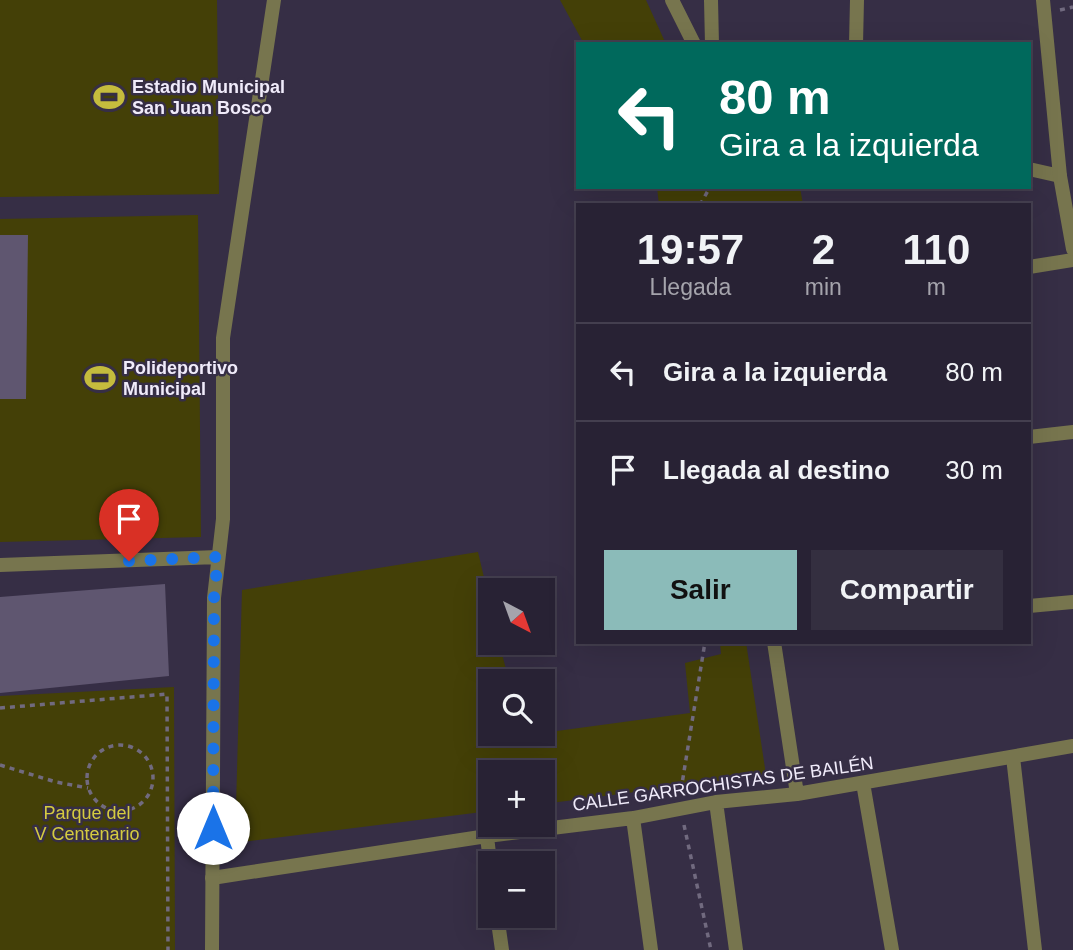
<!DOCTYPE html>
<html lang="es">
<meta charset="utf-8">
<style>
body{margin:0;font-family:Helvetica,sans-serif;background:#342f40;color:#f1f3f6;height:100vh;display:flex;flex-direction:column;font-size:26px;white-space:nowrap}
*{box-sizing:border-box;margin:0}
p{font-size:23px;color:#a5a4ac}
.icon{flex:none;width:38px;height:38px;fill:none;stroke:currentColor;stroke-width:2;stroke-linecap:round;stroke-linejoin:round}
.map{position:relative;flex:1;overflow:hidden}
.details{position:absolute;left:576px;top:203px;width:455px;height:441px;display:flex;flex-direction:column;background:#282234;border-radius:0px;box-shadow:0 7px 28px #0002,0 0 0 2px #443f4f}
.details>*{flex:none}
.top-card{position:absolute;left:576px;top:42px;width:455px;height:147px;border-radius:0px;box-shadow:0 7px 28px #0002,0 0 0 2px #443f4f;background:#00695c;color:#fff;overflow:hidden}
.needle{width:46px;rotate:139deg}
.fabs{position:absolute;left:478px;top:578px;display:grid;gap:14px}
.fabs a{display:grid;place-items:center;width:77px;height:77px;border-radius:0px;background:#282234;box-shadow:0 7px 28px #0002,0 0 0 2px #443f4f;font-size:35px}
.pin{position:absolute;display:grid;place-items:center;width:60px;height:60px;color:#fff;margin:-72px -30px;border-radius:50% 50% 50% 0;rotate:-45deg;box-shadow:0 0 7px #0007}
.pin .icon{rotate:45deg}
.me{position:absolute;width:77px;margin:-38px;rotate:0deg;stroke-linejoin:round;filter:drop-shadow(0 0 5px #0008)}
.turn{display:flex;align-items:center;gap:24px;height:147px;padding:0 28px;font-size:32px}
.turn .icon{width:91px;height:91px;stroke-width:2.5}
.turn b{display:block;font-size:49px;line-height:60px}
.eta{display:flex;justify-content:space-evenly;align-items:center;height:119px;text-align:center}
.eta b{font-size:42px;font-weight:600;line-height:49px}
.primary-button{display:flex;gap:14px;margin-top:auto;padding:14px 28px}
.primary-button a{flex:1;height:80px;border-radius:0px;background:#8bbbb9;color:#111;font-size:28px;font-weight:600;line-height:80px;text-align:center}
.primary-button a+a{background:#342f40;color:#f1f3f6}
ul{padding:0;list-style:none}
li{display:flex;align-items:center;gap:21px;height:98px;padding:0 28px;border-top:2px solid #443f4f}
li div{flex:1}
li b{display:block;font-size:26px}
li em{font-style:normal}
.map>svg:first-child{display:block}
</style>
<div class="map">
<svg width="1073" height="950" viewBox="0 0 1073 950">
<rect width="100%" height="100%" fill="#362e45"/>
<path fill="#444007" d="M0,0H217L219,194L0,197Z
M560,0H646L666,44H584Z
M657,187H800L803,205H659Z
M198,215L201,537L0,542V219Z
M478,552L490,603V642H499L509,681H490V733H542L690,713L685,663L721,654L720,642H746L766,775L543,804L542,772H490V811L235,843L242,590Z
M174,687L175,950H0V696Z"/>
<path fill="#5f5670" d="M0,235H28L26,399H0Z
M165,584L169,676L0,693V597Z"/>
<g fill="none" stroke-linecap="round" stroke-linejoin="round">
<path stroke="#716a7f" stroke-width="3.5" stroke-dasharray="5 5" stroke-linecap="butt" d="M1060,10L1073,7
M700,205L710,187
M0,708L167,694L168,950
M87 778a33 33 0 1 1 66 0a33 33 0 1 1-66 0Z
M0,765L56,782L88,788
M681,790L705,642
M684,825L711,950"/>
<path stroke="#77754e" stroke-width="14" d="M672,0L694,44
M711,0L712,44
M856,44L857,0
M1029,169L1060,176"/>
<path stroke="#77754e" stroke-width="14" d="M1029,267L1073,260
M1029,437L1073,432
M1029,606L1073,602
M774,642L797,794
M1013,757L1035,950
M863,783L892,950
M716,802L736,950
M633,818L651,950
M487,836L490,863
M212,878L487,836L633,818L716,802L797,794L1073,746
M497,915L502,950"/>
<path stroke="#77754e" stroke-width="14" d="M1043,0L1060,176L1073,249
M0,565L218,557
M212,950L214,598L223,519V338L274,0"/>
</g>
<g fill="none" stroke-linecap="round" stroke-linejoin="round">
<path stroke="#1a73e8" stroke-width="12" stroke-dasharray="0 21.6" d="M129,561L218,557L214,598L213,828"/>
</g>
<defs>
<g id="stadium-bare" transform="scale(2.415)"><path d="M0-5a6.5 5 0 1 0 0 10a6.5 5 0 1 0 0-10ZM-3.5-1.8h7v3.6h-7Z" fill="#c5bc3d" stroke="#362e45" stroke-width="2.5" paint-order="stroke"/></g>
</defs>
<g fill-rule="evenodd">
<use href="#stadium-bare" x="109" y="97"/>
<use href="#stadium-bare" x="100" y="378"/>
</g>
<g text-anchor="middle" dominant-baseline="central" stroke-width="5" stroke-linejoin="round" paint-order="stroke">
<g font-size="18" font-weight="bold" fill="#f0ebfa" stroke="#362e45" text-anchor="start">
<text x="132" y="87">Estadio Municipal<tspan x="132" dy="21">San Juan Bosco</tspan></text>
<text x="123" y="368">Polideportivo<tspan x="123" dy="21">Municipal</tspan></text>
</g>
<g font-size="18" fill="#f0ebfa" stroke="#362e45">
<text transform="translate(723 784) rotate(-8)">CALLE GARROCHISTAS DE BAILÉN</text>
</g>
<g font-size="18" fill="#d5cb40" stroke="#362e45">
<text x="87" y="813">Parque del<tspan x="87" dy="21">V Centenario</tspan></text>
</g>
</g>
</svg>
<div class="fabs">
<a><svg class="needle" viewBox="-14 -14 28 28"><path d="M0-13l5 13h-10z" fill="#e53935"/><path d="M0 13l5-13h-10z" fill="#a5a4ac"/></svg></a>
<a><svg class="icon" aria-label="search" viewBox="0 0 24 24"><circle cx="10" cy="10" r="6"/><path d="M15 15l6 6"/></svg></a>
<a>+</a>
<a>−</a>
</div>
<div class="pin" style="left:129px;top:561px;background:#d93025"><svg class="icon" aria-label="arrive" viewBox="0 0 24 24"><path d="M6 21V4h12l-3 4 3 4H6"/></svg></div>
<svg class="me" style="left:213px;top:828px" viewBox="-20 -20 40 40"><circle r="19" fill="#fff"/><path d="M0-13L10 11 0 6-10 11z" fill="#1a73e8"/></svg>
<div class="top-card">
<div class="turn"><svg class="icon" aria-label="left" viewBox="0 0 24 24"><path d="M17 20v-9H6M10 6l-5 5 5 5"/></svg><div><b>80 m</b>Gira a la izquierda</div></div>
</div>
<section class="details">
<div class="eta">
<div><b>19:57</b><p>Llegada</p></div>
<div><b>2</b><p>min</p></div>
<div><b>110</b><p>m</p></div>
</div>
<ul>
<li><svg class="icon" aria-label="left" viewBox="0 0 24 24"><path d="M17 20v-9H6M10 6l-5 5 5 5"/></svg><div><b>Gira a la izquierda</b></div><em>80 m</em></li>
<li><svg class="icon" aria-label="arrive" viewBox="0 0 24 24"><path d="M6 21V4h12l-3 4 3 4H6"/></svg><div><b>Llegada al destino</b></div><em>30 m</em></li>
</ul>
<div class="primary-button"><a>Salir</a><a>Compartir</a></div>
</section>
</div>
